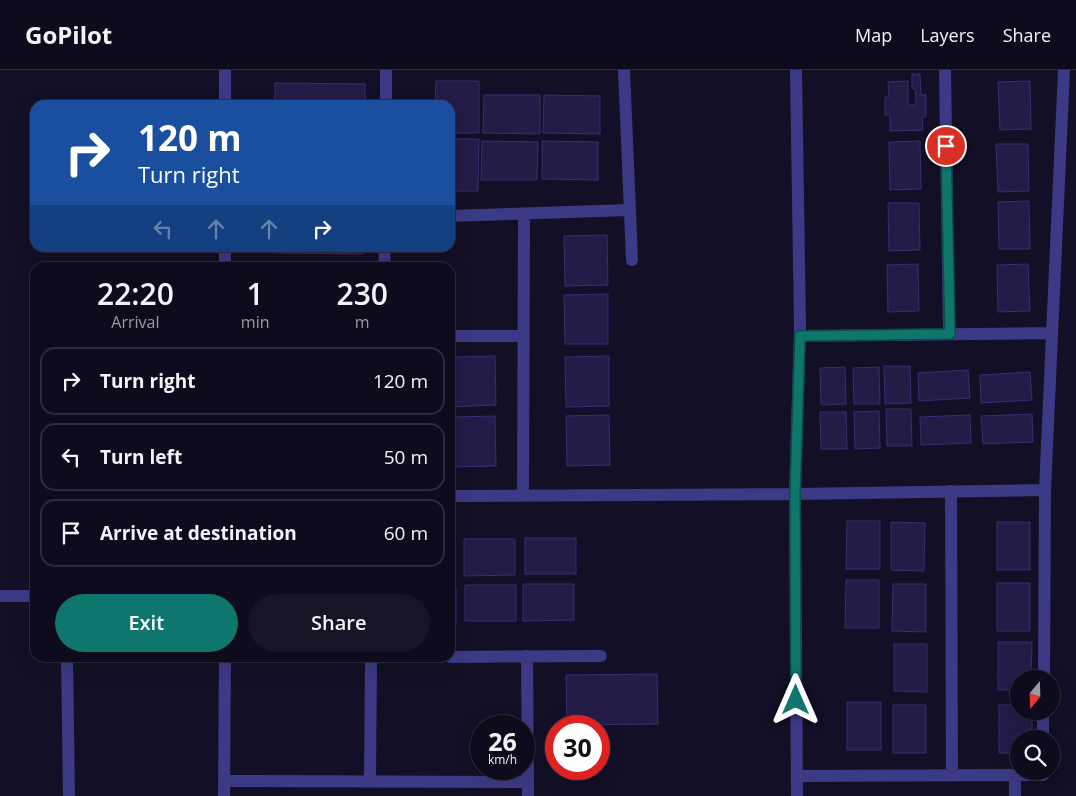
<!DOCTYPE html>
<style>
body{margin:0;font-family:"Open Sans",sans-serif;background:#171425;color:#f1f3f6;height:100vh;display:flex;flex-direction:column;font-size:19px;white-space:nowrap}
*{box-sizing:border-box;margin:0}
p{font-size:16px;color:#9b9ba3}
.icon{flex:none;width:28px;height:28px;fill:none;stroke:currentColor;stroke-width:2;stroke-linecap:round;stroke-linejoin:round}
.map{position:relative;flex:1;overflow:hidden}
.panel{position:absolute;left:30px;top:192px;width:425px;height:400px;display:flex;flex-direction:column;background:#0e0b1c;border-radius:15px;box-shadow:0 5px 20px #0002,0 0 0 1px #2e2b3b}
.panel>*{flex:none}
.hud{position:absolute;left:30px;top:30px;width:425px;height:152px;border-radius:15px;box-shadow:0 5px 20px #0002,0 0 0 1px #2e2b3b;background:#1a4fa0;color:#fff;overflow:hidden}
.needle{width:32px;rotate:199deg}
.buttons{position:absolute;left:1010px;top:600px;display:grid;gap:10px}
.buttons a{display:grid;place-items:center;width:50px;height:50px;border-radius:50%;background:#0e0b1c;box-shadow:0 5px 20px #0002,0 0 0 1px #2e2b3b;font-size:25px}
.speed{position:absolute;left:470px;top:645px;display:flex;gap:10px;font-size:25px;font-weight:700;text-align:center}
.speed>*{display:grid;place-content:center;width:65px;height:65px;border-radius:50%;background:#0e0b1c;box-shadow:0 5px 20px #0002,0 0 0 1px #2e2b3b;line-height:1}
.speed small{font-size:12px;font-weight:400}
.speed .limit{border:8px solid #d22;background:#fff;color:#111}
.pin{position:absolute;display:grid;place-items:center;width:42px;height:42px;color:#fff;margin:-21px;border:2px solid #fff;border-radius:50%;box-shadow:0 1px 5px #0007}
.me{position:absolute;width:55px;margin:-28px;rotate:0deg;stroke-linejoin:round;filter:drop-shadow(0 0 4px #0008)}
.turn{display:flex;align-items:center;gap:18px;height:105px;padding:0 25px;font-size:22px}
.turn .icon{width:65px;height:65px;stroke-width:2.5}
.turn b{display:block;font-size:35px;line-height:42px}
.lanes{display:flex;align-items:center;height:48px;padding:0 25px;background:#0003;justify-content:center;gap:25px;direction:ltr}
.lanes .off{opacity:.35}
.eta{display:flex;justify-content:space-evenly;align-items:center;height:85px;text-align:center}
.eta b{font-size:30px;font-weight:600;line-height:35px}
.primary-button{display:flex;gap:10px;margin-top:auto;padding:10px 25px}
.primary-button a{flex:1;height:58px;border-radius:30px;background:#0f766e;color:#fff;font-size:20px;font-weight:600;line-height:58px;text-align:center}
.primary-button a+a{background:#171425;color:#f1f3f6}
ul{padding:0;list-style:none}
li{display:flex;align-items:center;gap:15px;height:68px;margin:0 10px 8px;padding:0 15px;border:2px solid #2e2b3b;border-radius:15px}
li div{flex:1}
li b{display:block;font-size:19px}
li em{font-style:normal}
header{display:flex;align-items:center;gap:30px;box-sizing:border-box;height:70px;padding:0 25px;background:#0e0b1c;border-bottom:1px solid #2e2b3b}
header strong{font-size:24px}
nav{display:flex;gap:28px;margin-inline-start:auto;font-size:18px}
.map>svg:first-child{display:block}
</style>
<header>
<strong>GoPilot</strong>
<nav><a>Map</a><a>Layers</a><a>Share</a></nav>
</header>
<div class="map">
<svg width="1076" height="726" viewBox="0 0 1076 726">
<rect width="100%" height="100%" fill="#130f26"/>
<path fill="#241b47" stroke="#3b2d73" d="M912,4H920L921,25H926V47H922L923,60L890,61V45H885V27H889L888,12L908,11V35H916L915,19L912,18Z
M436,11H479V63H450V35H435Z
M1030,11L1031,59L1000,60L998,12Z
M275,13L365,14V35H275Z
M484,25H540V64L483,63Z
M544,25L600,26V64L543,63Z
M450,69H479L478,121H450Z
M482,71L538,72L537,110H481Z
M542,71L598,72V110L542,109Z
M920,71L921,119L890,120L889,72Z
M996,74H1028L1029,121L998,122Z
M1029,131L1030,179H999L998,132Z
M888,133H919L920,180L889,181Z
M607,165L608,215L565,216L564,166Z
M273,178H363V184L273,183Z
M918,194L919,241L888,242L887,195Z
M1028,194L1030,241L998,242L997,195Z
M276,195L367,196V198H276Z
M608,224V274H565L564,225Z
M495,286L496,335L451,337L450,287Z
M609,286V336L566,337L565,287Z
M884,296H910L911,333L885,334Z
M845,297L846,334L821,335L820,298Z
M879,297L880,334H854L853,298Z
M968,300L970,328L919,331L918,303Z
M1030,302L1032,330L981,333L980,305Z
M886,339H911L912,376H887Z
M879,341L880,378L855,379L854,342Z
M820,342H846L847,379H821Z
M1032,344L1033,372L983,374L981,346Z
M609,345L610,395L567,396L566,346Z
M970,345L971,373L921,375L920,347Z
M495,346L496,396L451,397L450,347Z
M847,451H880V499H846Z
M891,452L925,453L924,501L891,500Z
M997,452H1030V500H997Z
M450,468H455V504H450Z
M525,468H576V504H525Z
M464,469H515V505L464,506Z
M846,510H879V558H845Z
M997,513H1030V561H997Z
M523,514H574V550L523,551Z
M893,514H926V562L892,561Z
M465,515H516V551H465Z
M450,517H456V553L450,554Z
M998,572H1032L1031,609H1019V620H998Z
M894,574H927V622L894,621Z
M657,604L658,654L567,655L566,605Z
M847,632H881V680H847Z
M893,635H926V683H893Z
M999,635H1019V641H1032V669H1019V683H999Z"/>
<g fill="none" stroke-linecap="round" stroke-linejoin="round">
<path stroke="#3d3a85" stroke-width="12" d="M225,0V35
M624,0L632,190
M796,0L800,257L795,424L797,726
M945,0L949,264
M386,35V0
M450,146L630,140
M225,178V198
M384,198L385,178
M450,266H524
M800,266L1052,263
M951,421L952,705
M523,425L524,144
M450,426L795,424L1045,420
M0,526H35
M527,586L528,726
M450,587L601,586
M67,588L69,726
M1044,609L1045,420L1064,0
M1043,669V641
M797,706L1043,705V701
M224,711L528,712
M370,711L371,588H376
M224,726L225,588
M1015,726V705"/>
</g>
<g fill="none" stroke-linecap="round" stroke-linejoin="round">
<g stroke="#0a4d48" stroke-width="12">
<path id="route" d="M796,630L795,424L800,266L950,264L946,76"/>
</g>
<use href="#route" stroke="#0f766e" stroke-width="9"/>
</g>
</svg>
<div class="buttons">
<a><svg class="needle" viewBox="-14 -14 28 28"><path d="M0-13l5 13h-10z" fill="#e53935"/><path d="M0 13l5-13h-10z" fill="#9b9ba3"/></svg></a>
<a><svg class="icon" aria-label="search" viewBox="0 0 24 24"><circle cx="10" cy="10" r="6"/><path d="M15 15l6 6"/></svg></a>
</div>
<div class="speed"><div>26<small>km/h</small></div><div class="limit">30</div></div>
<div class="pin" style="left:946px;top:76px;background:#d93025"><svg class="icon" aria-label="arrive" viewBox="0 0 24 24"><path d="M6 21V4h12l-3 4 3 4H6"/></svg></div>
<svg class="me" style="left:796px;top:630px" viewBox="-20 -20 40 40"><path d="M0-17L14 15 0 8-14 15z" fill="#0f766e" stroke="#fff" stroke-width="4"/></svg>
<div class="hud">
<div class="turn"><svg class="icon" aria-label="right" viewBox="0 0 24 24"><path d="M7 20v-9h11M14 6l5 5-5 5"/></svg><div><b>120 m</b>Turn right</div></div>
<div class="lanes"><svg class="icon off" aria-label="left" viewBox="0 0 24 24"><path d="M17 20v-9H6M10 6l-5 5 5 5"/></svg><svg class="icon off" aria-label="ahead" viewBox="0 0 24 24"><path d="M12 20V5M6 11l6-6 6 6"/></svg><svg class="icon off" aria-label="ahead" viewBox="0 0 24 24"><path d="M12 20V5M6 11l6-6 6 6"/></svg><svg class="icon" aria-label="right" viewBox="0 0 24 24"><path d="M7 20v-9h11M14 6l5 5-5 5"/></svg></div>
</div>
<section class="panel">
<div class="eta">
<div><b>22:20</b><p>Arrival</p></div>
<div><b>1</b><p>min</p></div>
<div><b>230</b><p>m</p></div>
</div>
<ul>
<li><svg class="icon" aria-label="right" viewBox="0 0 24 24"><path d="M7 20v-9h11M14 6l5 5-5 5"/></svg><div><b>Turn right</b></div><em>120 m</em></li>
<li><svg class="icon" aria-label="left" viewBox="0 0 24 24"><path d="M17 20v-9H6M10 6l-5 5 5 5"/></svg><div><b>Turn left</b></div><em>50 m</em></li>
<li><svg class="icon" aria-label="arrive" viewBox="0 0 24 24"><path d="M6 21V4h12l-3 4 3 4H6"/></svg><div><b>Arrive at destination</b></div><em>60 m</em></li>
</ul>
<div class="primary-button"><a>Exit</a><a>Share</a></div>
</section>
</div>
